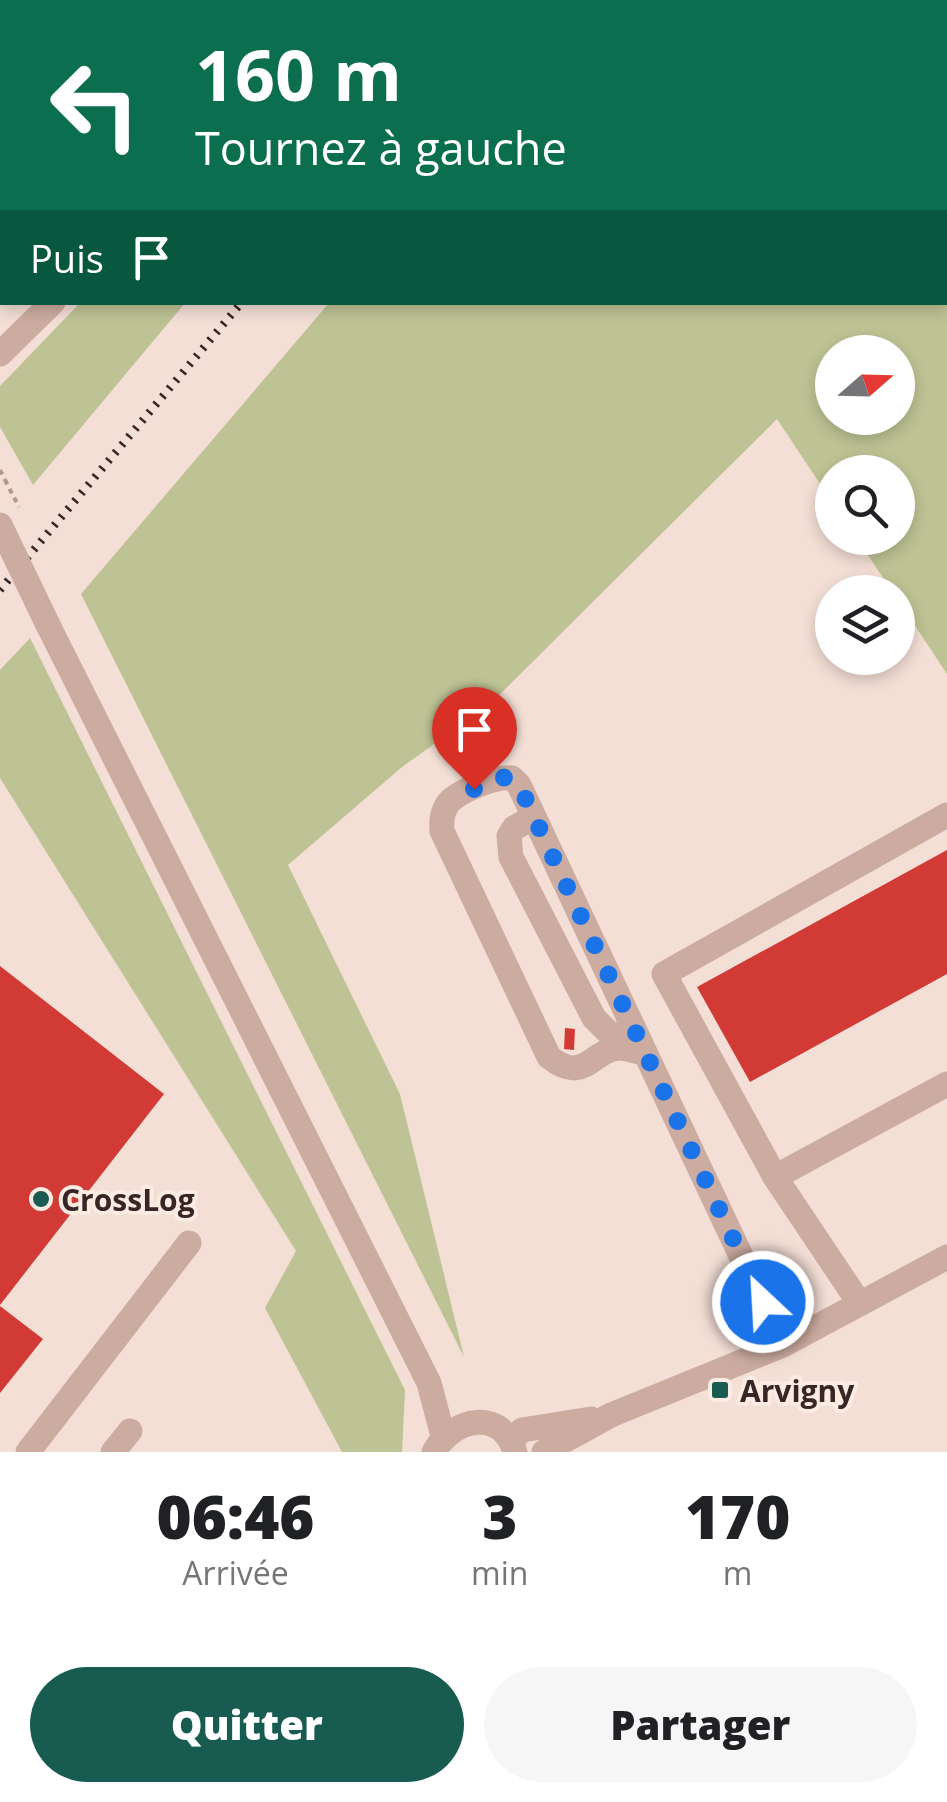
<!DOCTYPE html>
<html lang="fr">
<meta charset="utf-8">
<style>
body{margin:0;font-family:"Open Sans",sans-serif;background:#f6f6f6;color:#202124;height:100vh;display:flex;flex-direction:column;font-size:38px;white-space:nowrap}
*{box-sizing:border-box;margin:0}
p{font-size:32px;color:#757577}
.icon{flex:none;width:55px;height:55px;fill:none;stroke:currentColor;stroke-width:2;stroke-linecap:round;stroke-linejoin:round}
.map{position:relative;height:1452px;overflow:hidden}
.side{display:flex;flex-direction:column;background:#fff;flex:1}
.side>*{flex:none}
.top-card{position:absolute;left:0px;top:0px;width:948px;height:305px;box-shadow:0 5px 15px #0003;background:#0b6e4f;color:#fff;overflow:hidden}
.needle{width:65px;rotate:70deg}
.tools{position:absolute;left:815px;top:335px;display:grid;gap:20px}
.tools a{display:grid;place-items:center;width:100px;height:100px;border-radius:50%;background:#fff;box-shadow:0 5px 15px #0003;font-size:50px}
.pin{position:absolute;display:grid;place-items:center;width:85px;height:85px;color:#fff;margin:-102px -42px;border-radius:50% 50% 50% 0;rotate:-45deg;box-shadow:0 0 10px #0007}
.pin .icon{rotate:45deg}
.me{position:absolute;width:110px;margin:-55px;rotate:335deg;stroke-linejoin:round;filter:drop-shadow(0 0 8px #0008)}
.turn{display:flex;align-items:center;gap:35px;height:210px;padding:0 30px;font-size:45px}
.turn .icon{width:130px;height:130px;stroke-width:2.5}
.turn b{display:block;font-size:70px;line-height:85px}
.then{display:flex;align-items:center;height:95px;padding:0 30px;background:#0003;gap:20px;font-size:38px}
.eta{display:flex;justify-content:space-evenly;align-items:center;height:170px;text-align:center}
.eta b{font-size:60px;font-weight:800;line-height:70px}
.button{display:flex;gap:20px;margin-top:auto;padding:20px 30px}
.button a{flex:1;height:115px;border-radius:60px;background:#175b51;color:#fff;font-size:40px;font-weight:800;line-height:115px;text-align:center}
.button a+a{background:#f6f6f6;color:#202124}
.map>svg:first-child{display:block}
</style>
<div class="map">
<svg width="947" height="1452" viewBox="0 0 947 1452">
<rect width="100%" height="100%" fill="#f3dfd6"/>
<path fill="#bec395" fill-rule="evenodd" d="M587,0H947V177L945,180V2H584Z
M947,200V674L898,600V592H893L856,538H898V472H832V502L777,419L489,705L402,767L288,865L400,1094L464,1357L81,594L329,303L945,302ZM898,352V418H832V352Z
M80,303H185L33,485L0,427V386Z
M30,638L405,1390L402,1452H342L265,1308L296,1251L0,778V670Z"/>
<path fill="#d23a36" d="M947,850V974L750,1082L697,987Z
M0,966L164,1094L0,1305Z
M565,1028L575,1029L574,1050L564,1049Z
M0,1306L43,1339L0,1393Z"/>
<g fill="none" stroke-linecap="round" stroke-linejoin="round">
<path stroke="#b8958c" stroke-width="4" stroke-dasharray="5 5" stroke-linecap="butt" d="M295,2L297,0
M0,227L2,225
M0,470L5,480"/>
<path stroke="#ccaca1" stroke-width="25" d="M218,2L221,0
M354,2L357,0
M0,184L2,182
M0,354L53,302
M48,625L429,1383L443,1436
M534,817L514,828L509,836L511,857L594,1018L610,1034L638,1037
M646,1054C639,1052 630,1049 622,1048C591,1048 586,1086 549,1057L442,831C441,820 443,808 451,800C465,789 495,776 512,778L519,785L783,1345
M775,1177L664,974L947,815
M860,1304L775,1177L947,1084
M512,1440L522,1430L591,1419
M28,1452L189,1243
M113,1452L130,1431
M434,1452C453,1417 502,1408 515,1452
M544,1452L611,1415L783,1345L947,1257"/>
<path stroke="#362625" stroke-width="8" stroke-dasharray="2.5 8" stroke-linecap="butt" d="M480,2L482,0
M0,590L242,302"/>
<path stroke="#b8958c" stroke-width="4" stroke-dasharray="5 5" stroke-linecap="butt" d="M5,480L19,507"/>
<path stroke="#ccaca1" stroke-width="25" d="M0,525L48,625"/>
</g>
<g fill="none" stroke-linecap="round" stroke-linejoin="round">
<path stroke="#1a73e8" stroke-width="18" stroke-dasharray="0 32.4" d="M474,789C489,781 505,770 519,785L763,1302"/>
</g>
<g fill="#175b51" stroke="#fbebe3" stroke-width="4">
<circle cx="41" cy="1199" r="10"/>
<rect x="710" y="1380" width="20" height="20" rx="5"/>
</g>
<g text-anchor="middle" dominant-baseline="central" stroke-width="8" stroke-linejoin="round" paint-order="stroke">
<g font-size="30" font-weight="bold" fill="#362625" stroke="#fbebe3" text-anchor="start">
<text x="61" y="1199">CrossLog</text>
<text x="740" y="1390">Arvigny</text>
</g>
</g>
</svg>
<div class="tools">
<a><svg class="needle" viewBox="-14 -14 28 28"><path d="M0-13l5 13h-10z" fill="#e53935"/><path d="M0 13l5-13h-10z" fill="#757577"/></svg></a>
<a><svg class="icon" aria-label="search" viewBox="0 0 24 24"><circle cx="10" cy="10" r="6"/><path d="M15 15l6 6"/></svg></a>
<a><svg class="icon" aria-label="layers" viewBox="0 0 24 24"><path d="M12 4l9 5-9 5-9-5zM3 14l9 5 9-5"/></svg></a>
</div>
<div class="pin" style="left:474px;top:789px;background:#d93025"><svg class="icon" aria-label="arrive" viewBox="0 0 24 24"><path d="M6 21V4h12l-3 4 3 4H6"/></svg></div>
<svg class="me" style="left:763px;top:1302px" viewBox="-20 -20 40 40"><circle r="17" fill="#1a73e8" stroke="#fff" stroke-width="3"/><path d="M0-11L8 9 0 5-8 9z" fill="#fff"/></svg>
<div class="top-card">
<div class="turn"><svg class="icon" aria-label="left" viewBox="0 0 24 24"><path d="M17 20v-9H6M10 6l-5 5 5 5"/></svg><div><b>160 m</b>Tournez à gauche</div></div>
<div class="then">Puis<svg class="icon" aria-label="arrive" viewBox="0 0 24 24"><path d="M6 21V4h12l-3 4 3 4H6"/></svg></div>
</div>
</div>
<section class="side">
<div class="eta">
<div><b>06:46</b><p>Arrivée</p></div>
<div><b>3</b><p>min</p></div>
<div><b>170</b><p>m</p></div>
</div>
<div class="button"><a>Quitter</a><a>Partager</a></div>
</section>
